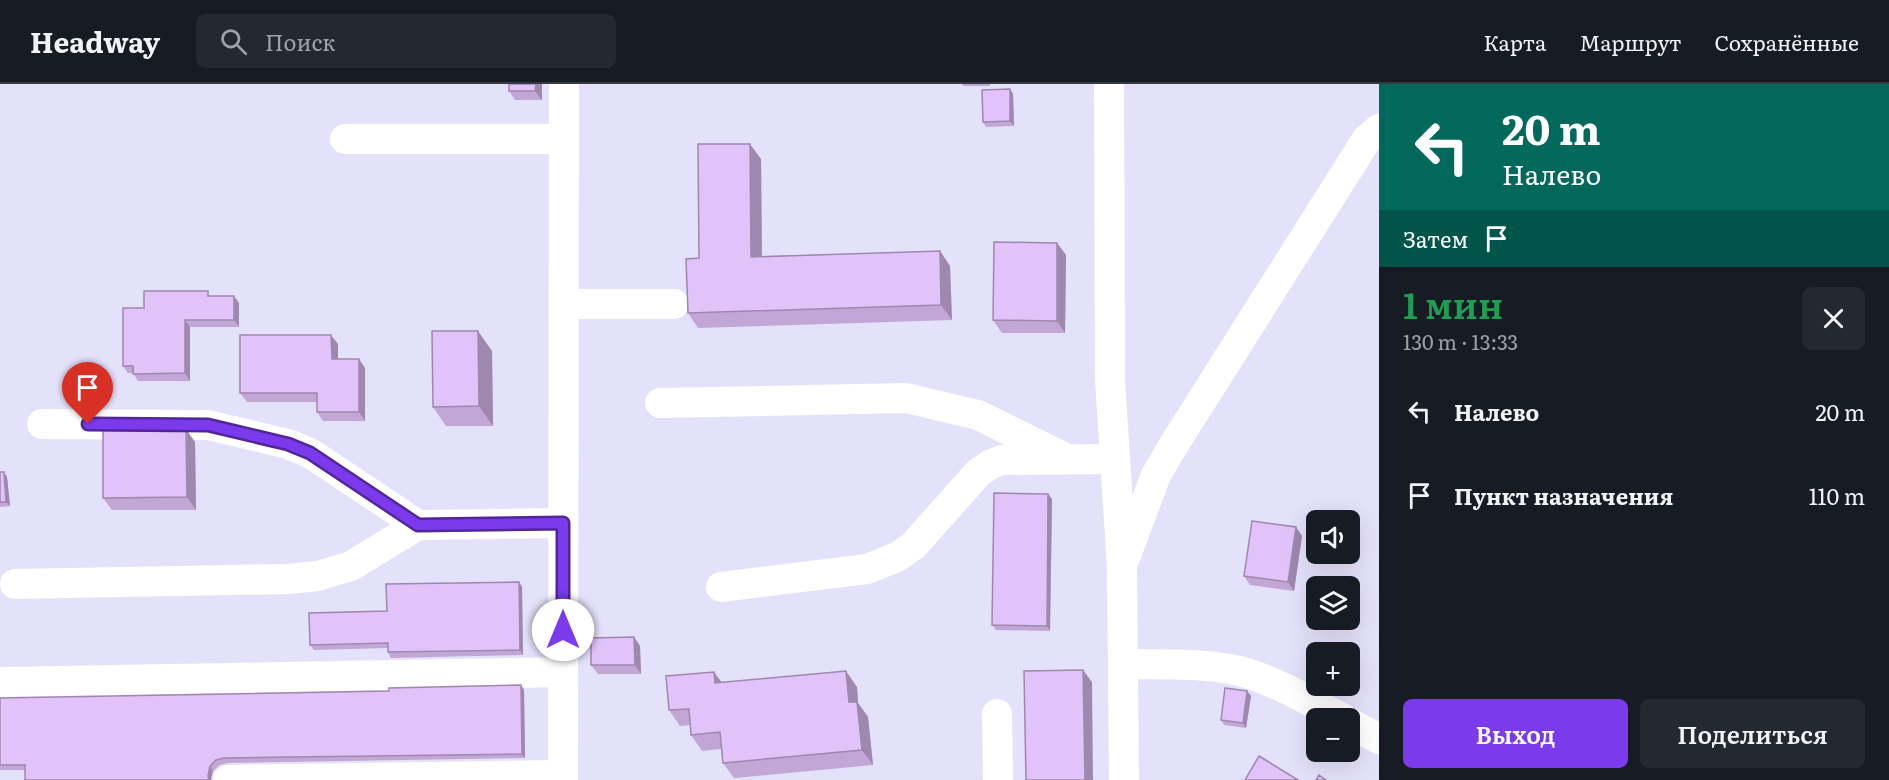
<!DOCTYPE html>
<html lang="ru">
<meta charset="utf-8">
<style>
body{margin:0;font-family:Literata,serif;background:#242831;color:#f1f3f6;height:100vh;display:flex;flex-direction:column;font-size:22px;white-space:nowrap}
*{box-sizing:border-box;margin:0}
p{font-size:20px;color:#9ea1a6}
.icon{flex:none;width:33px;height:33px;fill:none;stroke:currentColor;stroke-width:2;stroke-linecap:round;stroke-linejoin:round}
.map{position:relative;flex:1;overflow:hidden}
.details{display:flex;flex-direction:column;background:#171b24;width:510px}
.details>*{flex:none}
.guide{background:#00695c;color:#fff;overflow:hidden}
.buttons{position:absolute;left:1306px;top:426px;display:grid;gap:12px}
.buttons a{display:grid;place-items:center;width:54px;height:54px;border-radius:9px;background:#171b24;box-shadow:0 6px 24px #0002;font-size:30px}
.pin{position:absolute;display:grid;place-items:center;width:51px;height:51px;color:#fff;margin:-62px -26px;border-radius:50% 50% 50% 0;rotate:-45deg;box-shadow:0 0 6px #0007}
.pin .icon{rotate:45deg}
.me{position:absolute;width:66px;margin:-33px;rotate:0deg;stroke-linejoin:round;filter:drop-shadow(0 0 4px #0008)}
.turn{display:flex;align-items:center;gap:21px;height:126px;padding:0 24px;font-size:27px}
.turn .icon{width:78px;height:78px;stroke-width:2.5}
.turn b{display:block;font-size:42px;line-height:51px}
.then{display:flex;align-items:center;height:57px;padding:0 24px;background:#0003;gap:12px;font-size:22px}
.round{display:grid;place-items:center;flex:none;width:63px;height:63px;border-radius:9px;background:#242831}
.head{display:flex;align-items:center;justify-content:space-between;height:102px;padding:0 24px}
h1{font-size:36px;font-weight:600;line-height:45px;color:#1e9e55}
.cta{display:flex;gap:12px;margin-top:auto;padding:12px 24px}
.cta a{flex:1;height:69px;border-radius:9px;background:#7c3aed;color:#fff;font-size:24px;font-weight:600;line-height:69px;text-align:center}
.cta a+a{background:#242831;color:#f1f3f6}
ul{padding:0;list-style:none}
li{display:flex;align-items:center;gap:18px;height:84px;padding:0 24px}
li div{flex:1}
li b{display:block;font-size:22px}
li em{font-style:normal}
header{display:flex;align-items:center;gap:36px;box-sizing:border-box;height:84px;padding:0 30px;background:#171b24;border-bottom:2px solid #363941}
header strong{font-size:28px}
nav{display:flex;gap:33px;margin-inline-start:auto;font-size:21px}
.search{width:420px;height:54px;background:#242831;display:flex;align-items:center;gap:15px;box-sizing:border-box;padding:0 21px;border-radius:9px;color:#9ea1a6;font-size:22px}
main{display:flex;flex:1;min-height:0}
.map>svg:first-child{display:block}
</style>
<header>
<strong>Headway</strong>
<div class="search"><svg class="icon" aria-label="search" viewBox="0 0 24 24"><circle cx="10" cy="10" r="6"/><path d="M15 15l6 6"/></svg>Поиск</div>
<nav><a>Карта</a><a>Маршрут</a><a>Сохранённые</a></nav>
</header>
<main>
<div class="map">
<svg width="1379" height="696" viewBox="0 0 1379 696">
<rect width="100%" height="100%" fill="#e4e1fa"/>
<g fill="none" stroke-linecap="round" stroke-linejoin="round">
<path stroke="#fff" stroke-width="30" d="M1109,0L1110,296L1122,483L1124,696
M345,55H564
M565,220H674
M660,319L906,314L978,331L1065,374
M42,340L208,341L288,360L310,369L418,441L563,439
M1125,474L1156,391L1173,362L1367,55L1379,45
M15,500L288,495L318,492L351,482L418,441
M721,503L867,485L897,473L913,462L978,389L991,380L1002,376L1115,375
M1124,580C1163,581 1208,578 1247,589C1281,600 1311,618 1342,634
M0,598L563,588
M997,630L998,696
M1350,639L1379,655
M228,696L563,691
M563,696L564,0"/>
</g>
<path fill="#c2a7d6" d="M542,0V16H515L509,7Z
M962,0H990V2H963Z
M1010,5L1013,10L1014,42L986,43L983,38Z
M761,75L762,172L940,167L950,182L952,236L698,244L688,229L699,174Z
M1057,159L1066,171L1065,249H1002L993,236Z
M211,212L239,219V243H190V297H138L133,289H128L123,282L144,224Z
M338,260V275L365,284V337H323L317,328V318H247L240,309Z
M492,267L493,342H446L433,323Z
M195,358L196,426H112L103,414Z
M0,388L7,393L10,422L0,423Z
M1048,410L1052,415L1050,547L996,546L992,541Z
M1302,452L1294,507L1250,501L1244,492Z
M519,498L522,503L523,571L391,574L388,568V564L314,566L310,561L387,527Z
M634,553L640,562L641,590H598L591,581Z
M722,599L857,603L858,619L868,633L873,681L734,694L723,679L721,665L702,667L691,651L690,641L680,642L669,626Z
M521,601L524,606L525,674L228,679L220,681L213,687L0,686V614L389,607Z
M1247,607L1251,612L1246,644L1224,641L1221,636Z"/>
<path fill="#9e88ae" d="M536,0H542V16L535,7Z
M1010,5L1013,10L1014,42L1010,37Z
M750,60L761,75L762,188L751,173Z
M1057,159L1066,171L1065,249L1057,237Z
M940,167L950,182L952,236L941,221Z
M234,212L239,219V243L234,236Z
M185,236L190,243V297L185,289Z
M478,247L492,267L493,342L479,322Z
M331,251L338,260V284L332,275Z
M359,275L365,284V337L359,328Z
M186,345L195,358L196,426L187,413Z
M4,388L7,393L10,422L6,418Z
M1048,410L1052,415L1050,547L1047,542Z
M1296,443L1302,452L1294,507L1288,498Z
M519,498L522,503L523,571L520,566Z
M634,553L640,562L641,590L635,581Z
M1083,586L1092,598L1093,696H1085Z
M846,587L857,603L858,619L868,633L873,681L862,666L849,618Z
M714,588L725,603L715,599Z
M521,601L524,606L525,674L522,670Z
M1247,607L1251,612L1246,644L1243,639Z
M210,682L213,687L211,696H209L208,692Z"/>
<path fill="#e1c2f9" stroke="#9e88ae" stroke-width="1.5" d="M509,0H536L535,7H509Z
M1010,5V37L983,38L982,6Z
M698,60H750L751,173L940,167L941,221L688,229L686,175L699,174Z
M994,158L1057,159V237L993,236Z
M144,207H208V212H234V236H185V289L133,290V282H123V224H144Z
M432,247H478L479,322L433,323Z
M240,251H331L332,275H359V328H317V309H240Z
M103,345H186L187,413L103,414Z
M0,388H4L6,418H0Z
M994,409L1048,410L1047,542L992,541Z
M1252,437L1296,443L1288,498L1244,492Z
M519,498L520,566L388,568V559L310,561L309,529L387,527L386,500Z
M634,553L635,581H591V554Z
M1083,586L1085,696H1026L1024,587Z
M846,587L849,618H857L862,666L723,679L720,648L691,651L689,625L669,626L666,592L714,588L715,599Z
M521,601L522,670L224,674L216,676L210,682L208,692L209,696H25V681H0V614L389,607V604Z
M1225,604L1247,607L1243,639L1221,636Z
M1259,672L1298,696H1245Z
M1319,691L1326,696H1316Z"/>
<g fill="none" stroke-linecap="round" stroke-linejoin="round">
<g stroke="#51269a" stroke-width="15">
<path id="route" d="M88,340L208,341L288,360L310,369L418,441L563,439V546"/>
</g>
<use href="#route" stroke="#7c3aed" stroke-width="10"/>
</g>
</svg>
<div class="buttons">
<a><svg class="icon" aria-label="sound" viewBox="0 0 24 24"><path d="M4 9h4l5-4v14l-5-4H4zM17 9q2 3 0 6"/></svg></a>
<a><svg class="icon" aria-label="layers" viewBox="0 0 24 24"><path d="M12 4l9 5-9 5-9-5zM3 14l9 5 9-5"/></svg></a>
<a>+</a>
<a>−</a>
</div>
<div class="pin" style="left:88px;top:340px;background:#d93025"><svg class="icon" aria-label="arrive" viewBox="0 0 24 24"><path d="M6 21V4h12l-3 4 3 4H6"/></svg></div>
<svg class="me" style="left:563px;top:546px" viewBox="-20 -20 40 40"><circle r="19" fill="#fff"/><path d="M0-13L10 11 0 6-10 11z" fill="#7c3aed"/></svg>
</div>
<section class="details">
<div class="guide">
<div class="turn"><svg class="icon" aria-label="left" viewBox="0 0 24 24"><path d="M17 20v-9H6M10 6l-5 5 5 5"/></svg><div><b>20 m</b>Налево</div></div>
<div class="then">Затем<svg class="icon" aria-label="arrive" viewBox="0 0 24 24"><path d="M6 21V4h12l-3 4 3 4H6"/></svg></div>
</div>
<div class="head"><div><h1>1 мин</h1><p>130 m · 13:33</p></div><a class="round"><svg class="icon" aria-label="close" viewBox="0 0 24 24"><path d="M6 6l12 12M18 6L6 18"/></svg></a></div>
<ul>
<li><svg class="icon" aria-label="left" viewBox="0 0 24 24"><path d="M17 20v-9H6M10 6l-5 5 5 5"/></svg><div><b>Налево</b></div><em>20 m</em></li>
<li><svg class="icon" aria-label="arrive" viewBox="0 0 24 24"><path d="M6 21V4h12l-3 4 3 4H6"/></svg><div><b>Пункт назначения</b></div><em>110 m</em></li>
</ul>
<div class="cta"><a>Выход</a><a>Поделиться</a></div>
</section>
</main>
